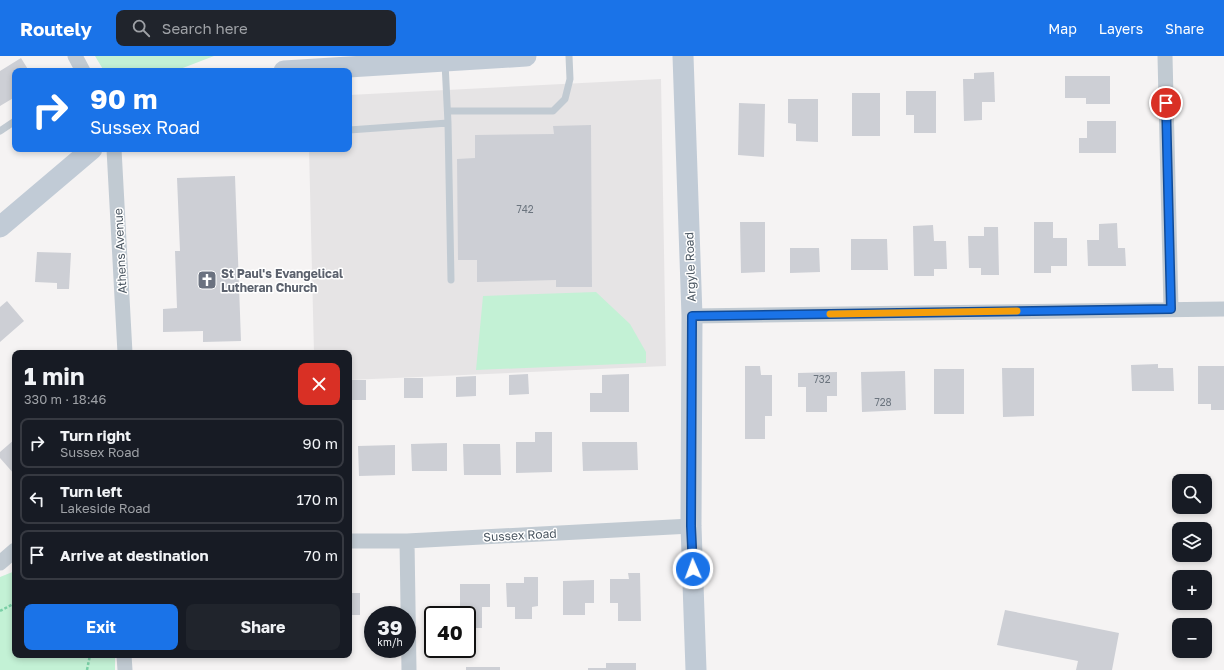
<!DOCTYPE html>
<meta charset="utf-8">
<style>
body{margin:0;font-family:"Golos Text",sans-serif;background:#20242c;color:#f1f3f6;height:100vh;display:flex;flex-direction:column;font-size:15px;white-space:nowrap}
*{box-sizing:border-box;margin:0}
p{font-size:13px;color:#9ea1a6}
.icon{flex:none;width:22px;height:22px;fill:none;stroke:currentColor;stroke-width:2;stroke-linecap:round;stroke-linejoin:round}
.map{position:relative;flex:1;overflow:hidden}
.sheet{position:absolute;left:12px;top:294px;width:340px;height:308px;display:flex;flex-direction:column;background:#171b24;border-radius:8px;box-shadow:0 2px 6px #0003}
.sheet>*{flex:none}
.top-card{position:absolute;left:12px;top:12px;width:340px;height:84px;border-radius:8px;box-shadow:0 2px 6px #0003;background:#1a73e8;color:#fff;overflow:hidden}
.fabs{position:absolute;left:1172px;top:418px;display:grid;gap:8px}
.fabs a{display:grid;place-items:center;width:40px;height:40px;border-radius:8px;background:#171b24;box-shadow:0 2px 6px #0003;font-size:20px}
.speed{position:absolute;left:364px;top:550px;display:flex;gap:8px;font-size:20px;font-weight:700;text-align:center}
.speed>*{display:grid;place-content:center;width:52px;height:52px;border-radius:50%;background:#171b24;box-shadow:0 2px 6px #0003;line-height:1}
.speed small{font-size:10px;font-weight:400}
.speed .limit{border:2px solid #111;border-radius:6px;background:#fff;color:#111}
.pin{position:absolute;display:grid;place-items:center;width:34px;height:34px;color:#fff;margin:-17px;border:2px solid #fff;border-radius:50%;box-shadow:0 1px 4px #0007}
.me{position:absolute;width:44px;margin:-22px;rotate:358deg;stroke-linejoin:round;filter:drop-shadow(0 0 3px #0008)}
.turn{display:flex;align-items:center;gap:14px;height:84px;padding:0 12px;font-size:18px}
.turn .icon{width:52px;height:52px;stroke-width:2.5}
.turn b{display:block;font-size:28px;line-height:34px}
.round{display:grid;place-items:center;flex:none;width:42px;height:42px;border-radius:8px;background:#20242c}
.headline{display:flex;align-items:center;justify-content:space-between;height:68px;padding:0 12px}
h1{font-size:24px;font-weight:700;line-height:30px}
.action{display:flex;gap:8px;margin-top:auto;padding:8px 12px}
.action a{flex:1;height:46px;border-radius:8px;background:#1a73e8;color:#fff;font-size:16px;font-weight:700;line-height:46px;text-align:center}
.action a+a{background:#20242c;color:#f1f3f6}
ul{padding:0;list-style:none}
li{display:flex;align-items:center;gap:12px;height:50px;margin:0 8px 6px;padding:0 4px;border:2px solid #363941;border-radius:8px}
li div{flex:1}
li b{display:block;font-size:15px}
li em{font-style:normal}
header{display:flex;align-items:center;gap:24px;box-sizing:border-box;height:56px;padding:0 20px;background:#1a73e8;color:#fff}
header strong{font-size:19px}
nav{display:flex;gap:22px;margin-inline-start:auto;font-size:14px}
.search{width:280px;height:36px;background:#20242c;display:flex;align-items:center;gap:10px;box-sizing:border-box;padding:0 14px;border-radius:8px;color:#9ea1a6;font-size:15px}
.map>svg:first-child{display:block}
</style>
<header>
<strong>Routely</strong>
<div class="search"><svg class="icon" aria-label="search" viewBox="0 0 24 24"><circle cx="10" cy="10" r="6"/><path d="M15 15l6 6"/></svg>Search here</div>
<nav><a>Map</a><a>Layers</a><a>Share</a></nav>
</header>
<div class="map">
<svg width="1224" height="614" viewBox="0 0 1224 614">
<rect width="100%" height="100%" fill="#f5f3f3"/>
<path fill="#e6e4e5" d="M661,23L666,310L349,324V297H314L309,93H349V39Z"/>
<path fill="#c3f1d5" d="M95,0H214L175,15H104Z
M596,236L630,268L646,296V307L476,314L483,240Z
M15,515V599H115V614H0V521Z"/>
<path fill="#cdcfd5" d="M21,2L29,15H15V41L0,50V15Z
M994,16L995,46H982V64L964,65L963,23H974V17Z
M1065,20H1110V48H1086V42H1065Z
M906,35H936V77H914V59H906Z
M852,37H880V80H852Z
M788,43H818V86L796,85V68L788,67Z
M739,47L765,48L764,101L738,99Z
M1087,65H1116V97H1079V82H1087Z
M591,69L592,231H556V224L477,226V204H458L457,103L475,102V79L554,78L553,70Z
M235,120L241,285L203,286V275L163,276V253L177,252L175,195H180L177,122Z
M740,166H765V216L741,217Z
M1034,166H1053V182H1067V210H1051V217H1034Z
M1117,167L1118,192H1125L1126,210H1088L1087,184H1099V168Z
M933,169L934,185H946L947,213H934V220H914L913,170Z
M984,171H998L999,219H981V212H969L968,180H984Z
M851,183H887L888,214H851Z
M790,192H819L820,216L790,217Z
M37,196L71,197L69,233H57V227L35,226Z
M7,245L24,265L0,286V251Z
M1158,308V312H1173L1174,335H1132L1131,309Z
M745,310H760L761,319H772V360H765V383H745Z
M1198,310H1224V354H1211V348H1198Z
M1002,312H1034V360L1003,361Z
M934,313H964V358H934Z
M905,315L906,354L862,356L861,316Z
M837,316V340H827V356H806V331H798V317Z
M528,318L529,338L509,339V319Z
M629,318V356H590V337H602V319Z
M476,320V340L456,341V321Z
M404,322H423V342H404Z
M351,324H366V344H351Z
M535,376H552V416L516,417V386H535Z
M15,383V419L0,402V396Z
M582,386H637L638,414L583,415Z
M447,387V415H412L411,388Z
M463,388H500L501,419H464Z
M395,389V419L359,420L358,390Z
M628,517H640L641,565H618V547H610V523H629Z
M524,521H538V550L532,551V563H515V551H507L506,527H524Z
M594,524V547H585V559H563V525Z
M460,528H490V551H482V572H467V559H460Z
M349,537H360V559H352V571H349Z
M1005,554L1119,577L1112,614H1076L1078,605L997,589Z
M606,607H636V614H588V612H606Z
M466,611H500V614H466Z"/>
<g fill="none" stroke-linecap="round" stroke-linejoin="round">
<path stroke="#7ad0a6" stroke-width="2.5" stroke-dasharray="3 2" stroke-linecap="butt" d="M0,555L15,547
M87,614L90,599"/>
<path stroke="#c1cad2" stroke-width="7" d="M448,55H553L565,43L570,23L569,0
M448,67L451,224
M349,74L448,67L445,7
M0,75L15,65"/>
<path stroke="#c1cad2" stroke-width="15" d="M75,0L83,15
M1165,0L1171,253
M114,93L125,297
M692,260L1224,253
M349,485H407L691,470
M407,485L409,614
M0,507L15,494
M124,599L125,614"/>
<path stroke="#c1cbd6" stroke-width="21" d="M683,0L692,260L691,470L696,614
M284,15L526,0
M0,171L92,93"/>
</g>
<g fill="none" stroke-linecap="round" stroke-linejoin="round">
<g stroke="#114b97" stroke-width="10">
<path id="route" d="M693,513L691,470L692,260L1171,253L1166,47"/>
</g>
<use href="#route" stroke="#1a73e8" stroke-width="7"/>
<path stroke="#f59e0b" stroke-width="7" d="M830,258L1017,255"/>
</g>
<defs>
<g id="church-square" transform="scale(1)"><rect x="-9" y="-9" width="18" height="18" rx="4" fill="#6b7280" stroke="#fff"/><path d="M-1.2-6h2.4v3.5h3.3v2.4h-3.3V6h-2.4V-.1h-3.3v-2.4h3.3Z" fill="#fff"/></g>
</defs>
<g fill-rule="evenodd">
<use href="#church-square" x="207" y="224"/>
</g>
<g text-anchor="middle" dominant-baseline="central" stroke-width="3" stroke-linejoin="round" paint-order="stroke">
<g font-size="10" fill="#6b747e">
<text x="525" y="153">742</text>
<text x="822" y="323">732</text>
<text x="883" y="346">728</text>
</g>
<g font-size="12" fill="#4a5661" stroke="#fff">
<text transform="translate(120 195) rotate(-93)">Athens Avenue</text>
<text transform="translate(690 211) rotate(-92)">Argyle Road</text>
<text transform="translate(520 479) rotate(-3)">Sussex Road</text>
</g>
<g font-size="12" font-weight="bold" fill="#5b616d" stroke="#fff" text-anchor="start">
<text x="221" y="217">St Paul's Evangelical<tspan x="221" dy="14">Lutheran Church</tspan></text>
</g>
</g>
</svg>
<div class="fabs">
<a><svg class="icon" aria-label="search" viewBox="0 0 24 24"><circle cx="10" cy="10" r="6"/><path d="M15 15l6 6"/></svg></a>
<a><svg class="icon" aria-label="layers" viewBox="0 0 24 24"><path d="M12 4l9 5-9 5-9-5zM3 14l9 5 9-5"/></svg></a>
<a>+</a>
<a>−</a>
</div>
<div class="speed"><div>39<small>km/h</small></div><div class="limit">40</div></div>
<div class="pin" style="left:1166px;top:47px;background:#d93025"><svg class="icon" aria-label="arrive" viewBox="0 0 24 24"><path d="M6 21V4h12l-3 4 3 4H6"/></svg></div>
<svg class="me" style="left:693px;top:513px" viewBox="-20 -20 40 40"><circle r="17" fill="#1a73e8" stroke="#fff" stroke-width="3"/><path d="M0-11L8 9 0 5-8 9z" fill="#fff"/></svg>
<div class="top-card">
<div class="turn"><svg class="icon" aria-label="right" viewBox="0 0 24 24"><path d="M7 20v-9h11M14 6l5 5-5 5"/></svg><div><b>90 m</b>Sussex Road</div></div>
</div>
<section class="sheet">
<div class="headline"><div><h1>1 min</h1><p>330 m · 18:46</p></div><a class="round" style="background:#d93025;color:#fff"><svg class="icon" aria-label="close" viewBox="0 0 24 24"><path d="M6 6l12 12M18 6L6 18"/></svg></a></div>
<ul>
<li><svg class="icon" aria-label="right" viewBox="0 0 24 24"><path d="M7 20v-9h11M14 6l5 5-5 5"/></svg><div><b>Turn right</b><p>Sussex Road</p></div><em>90 m</em></li>
<li><svg class="icon" aria-label="left" viewBox="0 0 24 24"><path d="M17 20v-9H6M10 6l-5 5 5 5"/></svg><div><b>Turn left</b><p>Lakeside Road</p></div><em>170 m</em></li>
<li><svg class="icon" aria-label="arrive" viewBox="0 0 24 24"><path d="M6 21V4h12l-3 4 3 4H6"/></svg><div><b>Arrive at destination</b></div><em>70 m</em></li>
</ul>
<div class="action"><a>Exit</a><a>Share</a></div>
</section>
</div>
